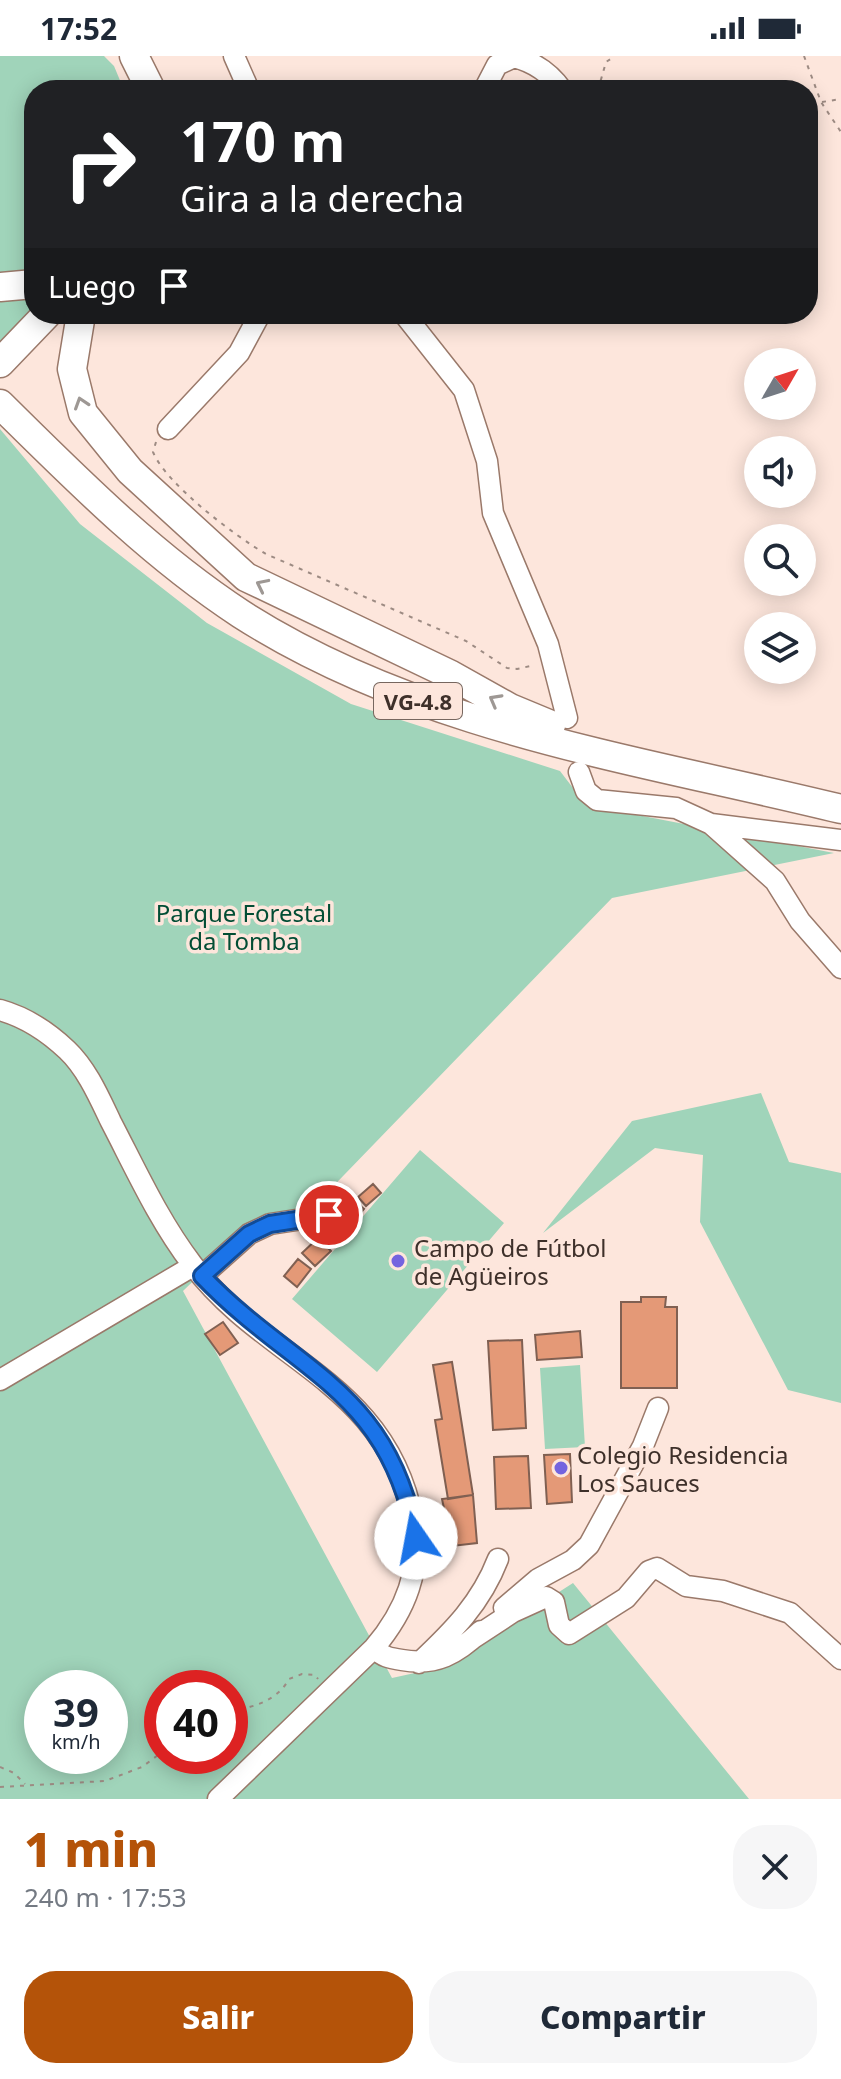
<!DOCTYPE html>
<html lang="es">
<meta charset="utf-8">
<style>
body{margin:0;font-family:"Noto Sans",sans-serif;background:#f6f6f7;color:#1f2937;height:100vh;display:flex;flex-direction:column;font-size:30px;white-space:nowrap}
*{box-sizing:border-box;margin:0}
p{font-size:26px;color:#747a83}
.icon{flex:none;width:44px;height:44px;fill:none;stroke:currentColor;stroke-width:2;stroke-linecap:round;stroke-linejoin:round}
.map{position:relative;height:1743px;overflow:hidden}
.panel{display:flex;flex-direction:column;background:#fff;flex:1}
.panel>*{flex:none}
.guide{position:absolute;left:24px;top:24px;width:794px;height:244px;border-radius:32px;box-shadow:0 4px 20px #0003;background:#202124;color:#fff;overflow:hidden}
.needle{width:52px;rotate:51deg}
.buttons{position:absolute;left:744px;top:292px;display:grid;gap:16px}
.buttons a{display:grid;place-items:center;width:72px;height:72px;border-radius:50%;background:#fff;box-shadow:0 4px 20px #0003;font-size:40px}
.speed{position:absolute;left:24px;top:1614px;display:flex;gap:16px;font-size:40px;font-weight:700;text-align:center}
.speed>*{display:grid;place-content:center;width:104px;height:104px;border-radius:50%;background:#fff;box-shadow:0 4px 20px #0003;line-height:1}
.speed small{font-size:20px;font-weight:400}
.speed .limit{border:12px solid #d22;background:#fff;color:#111}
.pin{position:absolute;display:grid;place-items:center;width:68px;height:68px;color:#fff;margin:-34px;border:4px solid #fff;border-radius:50%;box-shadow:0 2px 8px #0007}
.me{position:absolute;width:88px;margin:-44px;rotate:348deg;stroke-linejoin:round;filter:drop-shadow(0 0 6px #0008)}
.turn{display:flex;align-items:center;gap:28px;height:168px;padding:0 24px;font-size:36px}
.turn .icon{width:104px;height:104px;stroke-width:2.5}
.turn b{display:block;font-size:56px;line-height:68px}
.then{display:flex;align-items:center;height:76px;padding:0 24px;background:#0003;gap:16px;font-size:30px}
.round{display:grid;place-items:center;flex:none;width:84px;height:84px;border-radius:32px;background:#f6f6f7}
.overview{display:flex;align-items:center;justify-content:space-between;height:136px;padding:0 24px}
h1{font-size:48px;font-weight:800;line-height:60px;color:#b45309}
.cta{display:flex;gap:16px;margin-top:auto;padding:16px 24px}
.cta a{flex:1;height:92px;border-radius:32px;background:#b45309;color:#fff;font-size:32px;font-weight:800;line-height:92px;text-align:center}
.cta a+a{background:#f6f6f7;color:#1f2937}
.status{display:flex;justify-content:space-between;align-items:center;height:56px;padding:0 40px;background:#fff;direction:ltr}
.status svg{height:22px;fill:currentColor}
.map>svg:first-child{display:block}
</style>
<div class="status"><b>17:52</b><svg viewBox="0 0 49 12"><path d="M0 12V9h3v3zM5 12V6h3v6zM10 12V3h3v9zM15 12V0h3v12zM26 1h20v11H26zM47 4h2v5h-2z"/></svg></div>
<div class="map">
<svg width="841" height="1743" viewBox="0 0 841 1743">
<rect width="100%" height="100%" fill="#fde6dc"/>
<path fill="#a0d4ba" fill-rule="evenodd" d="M0,0H104L114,10L124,34H34V254L0,287Z
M0,373L80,468L207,567L351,648L560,715L586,749L834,797L612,842L315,1149L256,1164L183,1235L392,1622L442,1611L573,1527L749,1743H0ZM42,1632H110V1700H42ZM162,1632H230V1700H162Z
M761,1037L789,1106L841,1117V1347L788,1334L700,1166L703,1099L655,1092L543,1177L632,1065Z
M420,1094L504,1167L377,1316L292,1243Z
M580,1309L585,1391L545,1393L540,1312Z"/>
<path fill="#e49977" stroke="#806052" stroke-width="2" d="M373,1128L381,1137L366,1150L358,1141Z
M354,1145L364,1153L347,1173L337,1165Z
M332,1170L343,1177L334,1191L323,1183Z
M318,1182L331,1195L315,1210L302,1197Z
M298,1203L311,1213L297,1231L284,1220Z
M641,1241H666L665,1251H677V1332H621V1246H641Z
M223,1266L238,1287L220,1299L205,1278Z
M580,1275L582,1301L537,1304L535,1279Z
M522,1284L526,1372L493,1374L488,1285Z
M452,1306L473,1439L448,1443L435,1364L442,1363L433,1309Z
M570,1398L572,1446L547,1448L544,1399Z
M528,1400L531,1452L496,1453L494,1401Z
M473,1439L477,1487L452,1490L442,1443Z"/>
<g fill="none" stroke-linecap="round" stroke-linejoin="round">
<g stroke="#9a796a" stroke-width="23">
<path id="minor" d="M234,0L249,34
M484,34L497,9L514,1C534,6 550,17 562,34
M404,258L464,334L487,405L493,457L548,588L567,662
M168,373L239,297L260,258
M579,716L586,735L597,744L676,752L711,768L775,825L800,865L841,912
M711,768L841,784
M0,954C25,961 48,976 67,994C87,1013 99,1041 111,1066C136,1114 159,1165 192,1208C265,1306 387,1325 413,1464C422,1514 406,1554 374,1592L218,1743
M202,1220L249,1178L270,1168L329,1159
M0,1324L193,1210
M504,1552L538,1523L573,1504L589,1489L643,1390L658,1352
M472,1583L513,1556L546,1541L554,1546L559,1569L569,1578L626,1542L649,1515L657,1512L686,1530L723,1535L790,1557L841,1603
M374,1592C383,1601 389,1602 402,1604C436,1610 457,1598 481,1575
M419,1607C453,1575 481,1547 498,1503"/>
</g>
<g stroke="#9a796a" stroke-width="31">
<path id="highway" d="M134,0L151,34
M0,231L34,228
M81,258L72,313L83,357L130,415L246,521L451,619L510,652L551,669
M0,307L47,258
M0,348C76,423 151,499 241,558C421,673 637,703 841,753"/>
</g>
<path stroke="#9d8b83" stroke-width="2" stroke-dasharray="4 6" stroke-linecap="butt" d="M804,0L821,46L841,76
M598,34L606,6L615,0
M822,46L841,43
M156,386L153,396C166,428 235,480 266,498L466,585L507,612L517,613L535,609
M230,1655C253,1652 278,1644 289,1623L302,1618L315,1619L318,1623
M0,1711L14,1717L25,1728
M0,1731L105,1725L142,1711L162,1696"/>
<use href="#minor" stroke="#fff" stroke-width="20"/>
<use href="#highway" stroke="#fff" stroke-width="28"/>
</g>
<defs><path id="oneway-chevron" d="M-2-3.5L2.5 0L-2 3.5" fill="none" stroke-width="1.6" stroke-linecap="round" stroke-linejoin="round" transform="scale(2)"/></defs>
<g stroke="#9e9894">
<use href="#oneway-chevron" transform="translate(81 347) rotate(-108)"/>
<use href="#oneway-chevron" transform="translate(262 529) rotate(-154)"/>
<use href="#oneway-chevron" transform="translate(495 644) rotate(-151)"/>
</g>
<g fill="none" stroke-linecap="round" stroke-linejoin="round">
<g stroke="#114b97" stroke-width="20">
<path id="route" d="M329,1159L270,1168L249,1178L202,1220C295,1317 388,1332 416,1482"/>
</g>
<use href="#route" stroke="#1a73e8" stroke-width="14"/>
</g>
<g fill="#7464df" stroke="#fde6dc" stroke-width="3">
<circle cx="398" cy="1205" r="8"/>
<circle cx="561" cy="1412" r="8"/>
</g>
<g text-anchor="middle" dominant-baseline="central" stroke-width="7" stroke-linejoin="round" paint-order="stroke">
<rect fill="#fde6dc" stroke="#77675f" stroke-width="2" x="374" y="627" width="88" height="36" rx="6"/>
<g font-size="22" font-weight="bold" fill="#3e302a">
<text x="418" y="645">VG-4.8</text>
</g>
<g font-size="24" fill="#024d34" stroke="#fde6dc">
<text x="244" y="856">Parque Forestal<tspan x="244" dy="28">da Tomba</tspan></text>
</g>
<g font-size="24" fill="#3e302a" stroke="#fde6dc" text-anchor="start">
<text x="414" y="1191">Campo de Fútbol<tspan x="414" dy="28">de Agüeiros</tspan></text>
<text x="577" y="1398">Colegio Residencia<tspan x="577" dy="28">Los Sauces</tspan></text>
</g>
</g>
</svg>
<div class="buttons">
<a><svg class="needle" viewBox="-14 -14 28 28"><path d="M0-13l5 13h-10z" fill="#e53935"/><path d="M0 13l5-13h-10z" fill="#747a83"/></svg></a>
<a><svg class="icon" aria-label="sound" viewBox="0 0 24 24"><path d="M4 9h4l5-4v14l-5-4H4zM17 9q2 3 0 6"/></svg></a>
<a><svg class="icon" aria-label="search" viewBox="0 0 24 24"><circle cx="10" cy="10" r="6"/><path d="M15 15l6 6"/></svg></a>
<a><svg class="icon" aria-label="layers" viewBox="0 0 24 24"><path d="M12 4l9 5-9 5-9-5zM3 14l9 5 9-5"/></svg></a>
</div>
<div class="speed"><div>39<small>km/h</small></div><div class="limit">40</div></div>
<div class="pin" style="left:329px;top:1159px;background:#d93025"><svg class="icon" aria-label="arrive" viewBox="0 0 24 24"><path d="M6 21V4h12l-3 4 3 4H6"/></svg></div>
<svg class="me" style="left:416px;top:1482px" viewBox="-20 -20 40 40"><circle r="19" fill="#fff"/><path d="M0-13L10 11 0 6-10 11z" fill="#1a73e8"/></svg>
<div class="guide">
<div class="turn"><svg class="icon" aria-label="right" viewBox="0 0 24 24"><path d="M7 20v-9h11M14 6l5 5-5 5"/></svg><div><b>170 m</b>Gira a la derecha</div></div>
<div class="then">Luego<svg class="icon" aria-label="arrive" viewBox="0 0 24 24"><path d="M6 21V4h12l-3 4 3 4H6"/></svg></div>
</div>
</div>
<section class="panel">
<div class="overview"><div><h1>1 min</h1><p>240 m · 17:53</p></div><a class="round"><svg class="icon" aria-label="close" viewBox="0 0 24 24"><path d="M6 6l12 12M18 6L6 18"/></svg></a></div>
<div class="cta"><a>Salir</a><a>Compartir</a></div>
</section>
